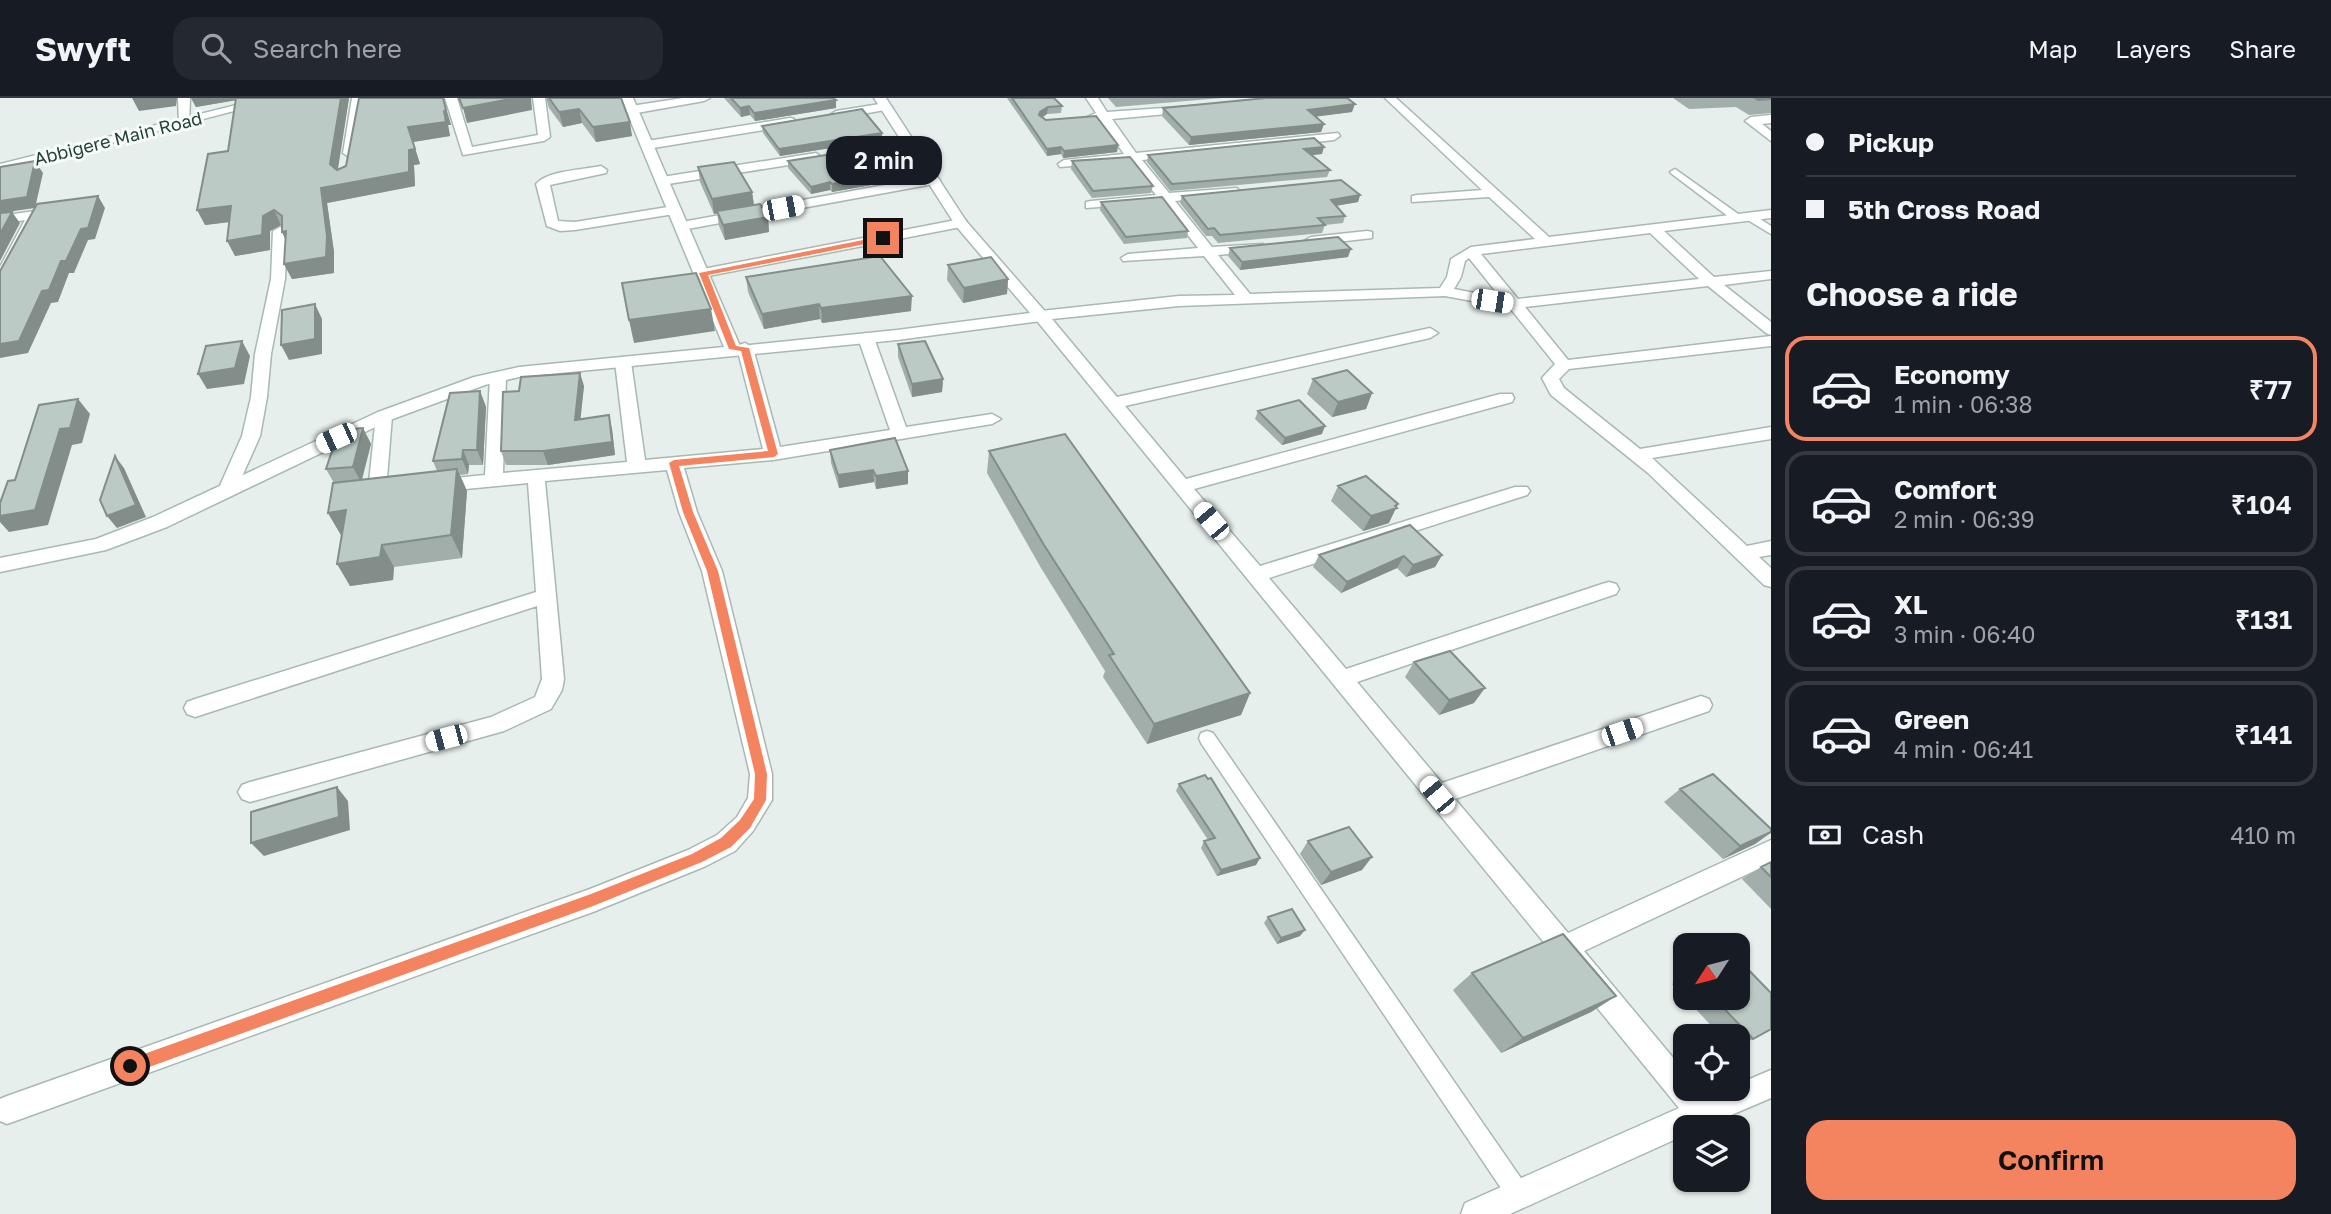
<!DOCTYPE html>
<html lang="en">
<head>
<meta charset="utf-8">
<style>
	:root { --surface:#171b24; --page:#242831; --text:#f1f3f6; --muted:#9ea1a6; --line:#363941; --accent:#f4845f }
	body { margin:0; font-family:"Golos Text",sans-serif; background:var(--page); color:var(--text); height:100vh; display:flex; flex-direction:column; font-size:26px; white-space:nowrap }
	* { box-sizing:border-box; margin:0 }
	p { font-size:23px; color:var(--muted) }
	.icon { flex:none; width:38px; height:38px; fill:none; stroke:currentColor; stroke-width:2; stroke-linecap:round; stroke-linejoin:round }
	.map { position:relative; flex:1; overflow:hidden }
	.drawer { display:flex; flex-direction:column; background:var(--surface); width:560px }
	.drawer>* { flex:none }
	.guide { display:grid; align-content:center; height:154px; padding:0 35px; background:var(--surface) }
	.needle { width:46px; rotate:234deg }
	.controls { position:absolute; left:1673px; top:835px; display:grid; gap:14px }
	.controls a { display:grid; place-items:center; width:77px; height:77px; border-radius:14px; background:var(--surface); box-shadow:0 2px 5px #0004; font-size:35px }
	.end { position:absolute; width:32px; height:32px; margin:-16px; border:9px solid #f4845f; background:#111; box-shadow:0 0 0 4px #111 }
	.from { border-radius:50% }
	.bubble { position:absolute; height:49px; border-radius:21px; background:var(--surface); box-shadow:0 2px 5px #0004; font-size:23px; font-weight:600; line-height:49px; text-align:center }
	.car { position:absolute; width:21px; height:42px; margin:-21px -10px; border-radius:9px; box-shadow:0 0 5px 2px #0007; background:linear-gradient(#fff 24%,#345 0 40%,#fff 0 76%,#345 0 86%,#fff 0) }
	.guide b { display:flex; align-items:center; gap:24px; height:66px; font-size:26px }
	.guide b+b { border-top:2px solid var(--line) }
	.guide i { width:18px; height:18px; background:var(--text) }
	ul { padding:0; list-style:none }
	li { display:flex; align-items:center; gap:21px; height:105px; margin:0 14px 10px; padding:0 21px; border:4px solid var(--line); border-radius:21px }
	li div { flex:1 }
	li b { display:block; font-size:26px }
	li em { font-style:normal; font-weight:600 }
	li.active { border-color:var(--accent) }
	li>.icon { width:63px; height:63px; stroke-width:1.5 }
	h2 { padding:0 35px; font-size:32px; line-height:84px }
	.pay { display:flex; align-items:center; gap:18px; height:77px; padding:0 35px; font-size:26px }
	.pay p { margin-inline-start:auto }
	.button { display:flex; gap:14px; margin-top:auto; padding:14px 35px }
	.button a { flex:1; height:80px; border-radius:21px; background:var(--accent); color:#111; font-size:28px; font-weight:600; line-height:80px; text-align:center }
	header { display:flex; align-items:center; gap:42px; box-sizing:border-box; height:98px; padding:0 35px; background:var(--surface); border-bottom:2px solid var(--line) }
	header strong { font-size:33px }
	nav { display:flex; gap:38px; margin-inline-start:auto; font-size:24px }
	.search { width:490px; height:63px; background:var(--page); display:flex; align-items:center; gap:18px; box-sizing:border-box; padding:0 24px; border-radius:21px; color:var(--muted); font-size:26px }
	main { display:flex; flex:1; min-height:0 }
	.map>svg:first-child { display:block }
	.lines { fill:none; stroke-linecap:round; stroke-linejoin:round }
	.service-casing { stroke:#a8b8b2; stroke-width:3 }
	.minor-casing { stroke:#a8b8b2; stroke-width:3 }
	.tertiary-casing { stroke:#a8b8b2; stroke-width:3 }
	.secondary-casing { stroke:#a4bbb3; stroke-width:3 }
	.service { fill:#fff; fill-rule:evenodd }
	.minor { fill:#fff; fill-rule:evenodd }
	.tertiary { fill:#fff; fill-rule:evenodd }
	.secondary { fill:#fff; fill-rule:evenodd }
	.wall { fill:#a1aea9 }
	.shaded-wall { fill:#838d89 }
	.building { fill:#bbcac4; stroke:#838d89; stroke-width:2 }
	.route { fill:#f4845f }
	.labels { text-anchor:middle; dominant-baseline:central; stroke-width:6; stroke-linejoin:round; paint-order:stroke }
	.far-street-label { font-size:18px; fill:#24423a; stroke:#f7fbf9 }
</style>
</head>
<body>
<header>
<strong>Swyft</strong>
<div class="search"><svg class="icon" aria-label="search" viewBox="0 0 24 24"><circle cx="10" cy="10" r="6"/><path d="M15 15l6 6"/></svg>Search here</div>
<nav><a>Map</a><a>Layers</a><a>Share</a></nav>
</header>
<main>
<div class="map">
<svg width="1771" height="1116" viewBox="0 0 1771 1116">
	<rect width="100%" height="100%" fill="#e6efeb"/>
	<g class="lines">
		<g class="service-casing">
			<path id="service" d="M1675 71 1741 118V122H1733L1672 76 1670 74Z
				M1746 117H1754L1771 128V136L1746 121Z
				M1207 633 1213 635 1527 1089 1530 1097 1527 1105 1519 1108 1511 1105 1201 645 1199 640 1201 635Z"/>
		</g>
		<g class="minor-casing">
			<path id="minor" d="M178 0H190L189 26 179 23Z
				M352 0H364L355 55 349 59 343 55Z
				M445 0H457L472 49 538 37 533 0H545L550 39 544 43 463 57Z
				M683 0H710L704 3 631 16 625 12 631 8Z
				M1086 0H1098L1107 14 1193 8 1195 10 1189 14 1112 21 1136 55 1338 35 1340 38 1334 42 1142 62 1169 95 1237 90 1239 93 1232 97 1175 103 1212 149 1263 146 1265 149 1258 153 1218 157 1250 196 1440 190 1447 179 1451 161 1471 149 1535 141 1489 99 1412 104V98L1417 97 1482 92 1385 0H1396L1549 139 1771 112V120L1664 133 1714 179 1771 173V181L1724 187 1771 224V237L1766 235 1708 188 1525 209 1568 262 1771 238V248L1569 271 1559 281 1564 290 1640 351 1771 329V341L1652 360 1747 448 1771 443V457L1759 459 1771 470V489L1764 487 1648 375 1551 297 1542 280 1555 266 1510 210 1445 198 1179 208 1052 221 1117 299 1430 230 1438 235 1430 240 1125 308 1186 381 1500 296H1512L1514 300 1512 304 1194 391 1260 468 1515 389H1527L1530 393 1527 397 1269 480 1346 571 1602 486 1609 484 1616 486 1619 491 1616 496 1357 584 1442 685 1701 598 1709 601 1712 607 1709 613 1455 701 1568 835 1771 742V765L1584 853 1685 974V990H1699L1706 999 1726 990H1738V986L1771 972V1000L1703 1029H1685V1037L1510 1116H1461L1465 1105 1679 1010 1033 218 1041 213 1179 198 1235 197 1204 158 1123 163 1121 160 1128 156 1198 150 1162 104 1086 110V104L1091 103 1156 97 1130 63 1060 69 1058 66 1064 62 1124 56 1100 22 1093 23 1087 19 1096 15ZM1650 135 1699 181 1518 201 1481 156ZM1469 160 1501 200 1454 191 1461 179 1465 163Z
				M886 5 892 9 890 11 836 21 830 17 836 13Z
				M1771 17V25L1762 26 1771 33V43L1745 23 1751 19Z
				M790 20 794 21V27L647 51 641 47 647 43Z
				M910 41 914 42V48L861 56 855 52 861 48Z
				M816 55 822 59 820 62 662 87 656 83 662 79Z
				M601 68 607 72 606 75 550 87 558 123 575 124 674 108 681 112 674 116 575 132 560 133 547 128 536 86C549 72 582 72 601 68Z
				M934 78 940 82 939 85 682 132 675 128 682 124Z
				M35 113 42 117 7 183 0 187V169L25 122 0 126V118Z
				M961 121 966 122V128L703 179 696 175 703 171Z
				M280 129 287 133 285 181 271 256 267 299 260 338 236 392 233 396H221L218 392 242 338 251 299 255 256 271 181 273 133Z
				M1367 133 1372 134V140L1311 147 1304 143 1311 139Z
				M866 235 874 240 906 329 992 316 1001 321 992 326 773 362 684 370 697 414 722 473 772 676V702L753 733 735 753 706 768 593 814 7 1026 0 1023V1001L7 998 590 791 688 752 717 737 737 719 748 700 750 676 702 473 679 414 667 372 545 383 564 581 562 592 551 611 504 633 250 704 242 701 238 694 242 687 250 684 491 619 535 599 542 581 537 508 195 619 187 616 184 610 187 604 195 601 536 494 528 385 434 394 425 388 434 382 485 377 490 279 492 276H504L506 279 503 375 627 364 615 264 623 259 631 264 645 362 763 351 737 250 739 247 745 245 753 250 780 349 890 332 858 240Z
				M384 313 392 318 386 393 383 397H371L368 393 376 318Z"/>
		</g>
		<g class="tertiary-casing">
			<path id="tertiary" d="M621 0H633L740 248 897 232 1030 215 956 128 874 0H886L966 123 1049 218 1041 223 897 242 519 279 485 287 390 322 167 429 106 452 0 474V460L96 441 153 419 378 314 474 279 519 269 724 249Z"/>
		</g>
		<g class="secondary-casing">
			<path id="secondary" d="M264 0H284L0 74V66Z"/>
		</g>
		<use href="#service" class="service"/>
		<use href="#minor" class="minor"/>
		<use href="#tertiary" class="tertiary"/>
		<use href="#secondary" class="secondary"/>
	</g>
	<path class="wall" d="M191 0H349L338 72 346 68 359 0H443L451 27H448L450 38 413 44 420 66 414 67 415 88 327 105 334 154V175L292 181 284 166 286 142 282 134 281 127 270 133V152L235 158 229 124 205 127 228 53 236 2 196 9Z
		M546 0H621L632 38 596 44 582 25 563 29 549 10Z
		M724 0H833L836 2V10L755 23 750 17 741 19Z
		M1007 0H1054L1062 8 1061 15 1047 16 1042 19 1046 22 1118 47 1117 54 1063 60 1061 56 1047 58Z
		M1108 0H1222L1116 9Z
		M1673 0H1771V15L1749 17 1736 9 1689 11Z
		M1163 10 1352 14 1316 18 1324 26 1321 34 1189 47 1162 18Z
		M762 28 882 42 780 58 763 35Z
		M1322 56 1312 57 1330 72 1327 79 1170 93 1147 64 1148 57Z
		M788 63 905 73V81L832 94 830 92 811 96 788 70Z
		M1072 63 1153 88 1151 95 1092 100 1071 71Z
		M698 69 752 94 754 107 768 119 769 134 725 142 719 128 717 115 714 116 700 84Z
		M1360 97 1358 104 1336 108 1345 118 1343 125 1325 127 1322 135 1218 145 1212 138H1206L1180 105 1182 98Z
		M1101 104 1188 133 1187 140 1124 146 1100 112Z
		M1230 150 1348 159 1240 172 1228 158Z
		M948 167 1008 181 1007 196 963 205 947 182Z
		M746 179 911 213 822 225 820 221 764 231 748 194Z
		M898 246 943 281 942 294 912 299 898 259Z
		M1313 281 1372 295 1366 311 1332 319 1307 296Z
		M584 288 580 321 612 331 615 357 548 367H506L501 353Z
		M480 293 486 309 483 367H469L468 376 460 377 467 393 462 460 394 469 393 482 350 488 341 437 328 415 334 385 326 371 363 330 371 346 362 382 437 373 433 363Z
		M1258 313 1322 336 1282 347 1255 321Z
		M830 352 908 386 876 391 874 384 839 390 831 365Z
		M989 353 1250 595 1241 617 1147 646 1103 579 1105 573 1041 470 987 375Z
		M1338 388 1389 425 1363 433 1331 403Z
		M1319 457H1442L1435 469 1406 479 1397 470 1341 495 1313 469Z
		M1414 564 1474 605 1439 617 1405 579Z
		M1208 681 1260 760 1256 767 1217 778 1201 750 1204 743 1208 742 1176 693 1179 686Z
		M1680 691 1771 731V735L1755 746 1723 761 1664 704Z
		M1308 743 1362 772 1321 787 1300 756Z
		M1771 764V811L1742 781 1761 769Z
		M1268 819 1300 838 1277 846 1264 825Z
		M1472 875 1616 898 1591 914 1501 955 1453 892Z
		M1685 877V900H1738L1753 941 1738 949V938H1721L1672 886Z"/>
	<path class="shaded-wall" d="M132 0H177L176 8 139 13Z
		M191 0H249L196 9Z
		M341 0H349L336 81 330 66Z
		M443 0 451 27H448L450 38 413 44 420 66 414 67 415 88 327 105 334 154V175L292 181 284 166 321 90 408 29Z
		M516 0H531L532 12 467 25 463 10Z
		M836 2V10L755 23 754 15Z
		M1355 6 1352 14 1306 20 1308 12Z
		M749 8 750 17 741 19 740 10Z
		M1048 9 1047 16 1040 21 1039 24 1040 14Z
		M579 11 582 25 563 29 559 14Z
		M630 24 632 38 596 44 593 29Z
		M1324 26 1321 34 1189 47 1191 39Z
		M882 35V42L780 58 779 51Z
		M1118 47 1117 54 1063 60 1064 53Z
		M1061 49V56L1047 58V51Z
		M1324 49 1322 56 1302 58 1304 51Z
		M35 63 43 75 35 110 0 115V103Z
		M905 73V81L832 94V86Z
		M830 84V92L811 96V89Z
		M752 94 754 108 714 116 712 101Z
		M1360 97 1358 104 1328 109 1331 102Z
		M98 98 105 110 95 141 88 142 74 175H69L58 204 51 205 28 255 0 260V246L61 163 81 131Z
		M231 108 238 123 205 127 197 112Z
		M274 112 281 127 270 133V152L235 158 227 143 263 118Z
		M12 114 20 125 0 163V136Z
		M768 119 769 134 725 142 723 127Z
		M286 133 289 149 282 134Z
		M1351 151 1348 159 1240 172 1242 164Z
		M1008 181 1007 196 963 205 964 190Z
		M912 198 911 213 822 225 821 210Z
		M315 206 322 221V256L289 262 281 247Z
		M819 206 820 221 764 231 762 216Z
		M711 211 715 233 634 245 629 222Z
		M242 243 250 258 244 286 207 291 198 276Z
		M580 275 584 288 579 335 575 322Z
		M943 281 942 294 912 299V286Z
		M480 293 486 309 483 367 477 352Z
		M1372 295 1366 311 1332 319 1338 304Z
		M78 301 90 316 82 345 72 347 48 427 9 434 0 424V418L60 331Z
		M609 317 612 331 615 357 548 367 543 353Z
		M1325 328 1322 336 1282 347 1285 340Z
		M363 330 371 346 361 384 353 369Z
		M463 352 469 367 468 376 462 361Z
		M115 358 124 370 146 419 117 430 107 418Z
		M457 371 467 393 462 460 451 437Z
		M873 372 874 384 839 390 838 377Z
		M908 373V386L876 391V378Z
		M1398 406 1389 425 1363 433 1371 418Z
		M346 412 341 437 328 415Z
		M382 447 394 469 393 482 350 488 337 466Z
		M1442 457 1435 469 1406 479 1413 467Z
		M1404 458 1397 470 1341 495 1347 484Z
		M1485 590 1474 605 1439 617 1449 602Z
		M1250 595 1241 617 1147 646 1154 626Z
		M337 689 348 703 350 732 264 758 251 745Z
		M1771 734 1755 746 1723 761 1740 748Z
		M1372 759 1362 772 1321 787 1331 774Z
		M1260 760 1256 767 1217 778 1221 772Z
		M1305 832 1300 838 1277 846 1281 840Z
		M1616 898 1591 914 1501 955 1523 940Z"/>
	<path class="building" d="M236 0H341L330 66 337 72 346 68 359 0H443L446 12 444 13 446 24 408 29 415 51 409 52V74L321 90 327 138 326 159 284 166 286 133 282 134V118L274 112 263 118 262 137 227 143 231 108 197 112 208 56 228 53Z
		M459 0H516L463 10Z
		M549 0H621L630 24 593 29 579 11 559 14Z
		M731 0H833L836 2 754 15 749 8 740 10Z
		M1012 0H1054L1062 8 1048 9 1040 14 1039 17 1046 22 1096 18 1118 47 1064 53 1061 49 1047 51Z
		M1266 0H1347L1355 6 1308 12 1324 26 1191 39 1163 10Z
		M1755 0H1771V1L1758 2Z
		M862 11 882 35 779 51 762 28Z
		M1314 40 1324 49 1304 51 1330 72 1172 86 1148 57Z
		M889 47 905 73 832 86 830 84 811 89 788 63Z
		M1130 59 1153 88 1093 93 1072 63Z
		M35 63 27 99 0 103V69Z
		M734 64 752 94 712 101 698 69Z
		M1341 82 1360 97 1331 102 1345 118 1318 120 1325 127 1220 137 1214 130 1208 131 1182 98Z
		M98 98 88 130 81 131 66 163H61L49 192 42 193 19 243 0 246V173L37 106Z
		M1162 99 1188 133 1126 139 1101 104Z
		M760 106 768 119 723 127 717 113Z
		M12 114 0 136V115Z
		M1338 139 1351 151 1242 164 1230 150Z
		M880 158 912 198 821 210 819 206 762 216 746 179Z
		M991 159 1008 181 964 190 948 167Z
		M696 175 711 211 629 222 622 185Z
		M315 206V241L281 247 282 212Z
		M242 243 235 270 198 276 206 248Z
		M925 243 943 281 912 286 898 246Z
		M1347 272 1372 295 1338 304 1313 281Z
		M580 275 575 322 609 317 612 344 543 353H501L503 294 519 293 521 279Z
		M480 293 477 352H463L462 361 433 363 450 295Z
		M78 301 70 330 60 331 35 412 0 418V405L8 383 15 382 39 307Z
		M1299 302 1325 328 1285 340 1258 313Z
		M363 330 353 369 326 371 339 332Z
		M1065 336 1250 595 1154 626 1109 557 1114 556 1044 447 989 353Z
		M895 340 908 373 876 378 873 372 838 377 830 352Z
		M115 358 136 407 107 418 100 402Z
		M457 371 451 437 382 447 380 459 337 466 346 412 328 415 333 385Z
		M1366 378 1398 406 1395 408 1397 410 1371 418 1338 388Z
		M1410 427 1442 457 1413 467 1404 458 1347 484 1319 457Z
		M1450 553 1485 590 1449 602 1414 564Z
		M1713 676 1771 731V734L1740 748 1680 691Z
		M1205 677 1208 681 1211 680 1260 760 1221 772 1204 743 1215 740 1179 686Z
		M337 689 339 719 251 745V714Z
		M1349 729 1372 759 1331 774 1308 743Z
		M1771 764V779L1761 769Z
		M1292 811 1305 832 1281 840 1268 819Z
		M1563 836 1616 898 1523 940 1472 875Z
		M1738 861 1771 895V931L1753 941 1714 900H1738Z"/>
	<path class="route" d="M883 138 886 142 708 177 736 248 749 250 778 356 774 359 679 368 693 414 718 473 767 676 766 702 750 730 731 749 702 764 593 808 130 976 124 974 122 968 124 963 130 961 591 796 692 756 721 740 740 722 754 701 755 676 707 473 683 414 669 365 674 362 768 353 741 253 729 251 699 175Z"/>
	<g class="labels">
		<g class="far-street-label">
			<text transform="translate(118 40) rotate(-14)">Abbigere Main Road</text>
		</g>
	</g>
</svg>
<div class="controls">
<a><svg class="needle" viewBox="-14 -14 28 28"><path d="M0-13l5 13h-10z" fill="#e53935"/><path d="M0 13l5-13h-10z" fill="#9ea1a6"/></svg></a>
<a><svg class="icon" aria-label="locate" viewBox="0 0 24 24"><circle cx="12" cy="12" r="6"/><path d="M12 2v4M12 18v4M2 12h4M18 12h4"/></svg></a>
<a><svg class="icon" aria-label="layers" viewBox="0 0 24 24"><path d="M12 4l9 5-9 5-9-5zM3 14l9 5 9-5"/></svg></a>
</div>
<i class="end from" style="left:130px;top:968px"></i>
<i class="end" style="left:883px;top:140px"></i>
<div class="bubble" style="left:826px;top:38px;width:116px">2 min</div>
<i class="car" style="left:783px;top:110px;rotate:79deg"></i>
<i class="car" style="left:1492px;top:203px;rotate:99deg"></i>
<i class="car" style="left:336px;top:340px;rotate:246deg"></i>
<i class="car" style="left:1211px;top:423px;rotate:320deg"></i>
<i class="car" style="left:1622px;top:634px;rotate:71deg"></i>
<i class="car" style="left:446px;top:640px;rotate:255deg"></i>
<i class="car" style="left:1437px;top:697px;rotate:320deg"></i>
</div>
<section class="drawer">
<div class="guide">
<b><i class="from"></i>Pickup</b>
<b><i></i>5th Cross Road</b>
</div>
<h2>Choose a ride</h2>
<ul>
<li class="active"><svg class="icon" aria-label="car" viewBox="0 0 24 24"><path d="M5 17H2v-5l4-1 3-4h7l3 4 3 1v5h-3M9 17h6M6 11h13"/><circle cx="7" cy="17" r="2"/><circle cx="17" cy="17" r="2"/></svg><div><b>Economy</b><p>1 min · 06:38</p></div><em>₹77</em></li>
<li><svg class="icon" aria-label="car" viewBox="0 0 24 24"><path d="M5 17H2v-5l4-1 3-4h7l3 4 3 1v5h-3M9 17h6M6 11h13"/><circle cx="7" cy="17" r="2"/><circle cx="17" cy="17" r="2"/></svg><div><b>Comfort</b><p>2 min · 06:39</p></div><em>₹104</em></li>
<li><svg class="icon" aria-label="car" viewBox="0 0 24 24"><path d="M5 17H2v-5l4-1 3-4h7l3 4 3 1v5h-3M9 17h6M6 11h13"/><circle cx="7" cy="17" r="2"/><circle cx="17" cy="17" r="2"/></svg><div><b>XL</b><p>3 min · 06:40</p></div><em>₹131</em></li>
<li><svg class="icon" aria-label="car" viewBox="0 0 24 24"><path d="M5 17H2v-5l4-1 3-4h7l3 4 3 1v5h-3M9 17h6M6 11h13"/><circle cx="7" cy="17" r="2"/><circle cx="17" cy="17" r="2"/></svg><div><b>Green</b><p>4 min · 06:41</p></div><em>₹141</em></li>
</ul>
<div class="pay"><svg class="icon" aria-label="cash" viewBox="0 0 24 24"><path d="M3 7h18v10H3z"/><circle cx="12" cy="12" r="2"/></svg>Cash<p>410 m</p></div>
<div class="button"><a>Confirm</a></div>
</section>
</main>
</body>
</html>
